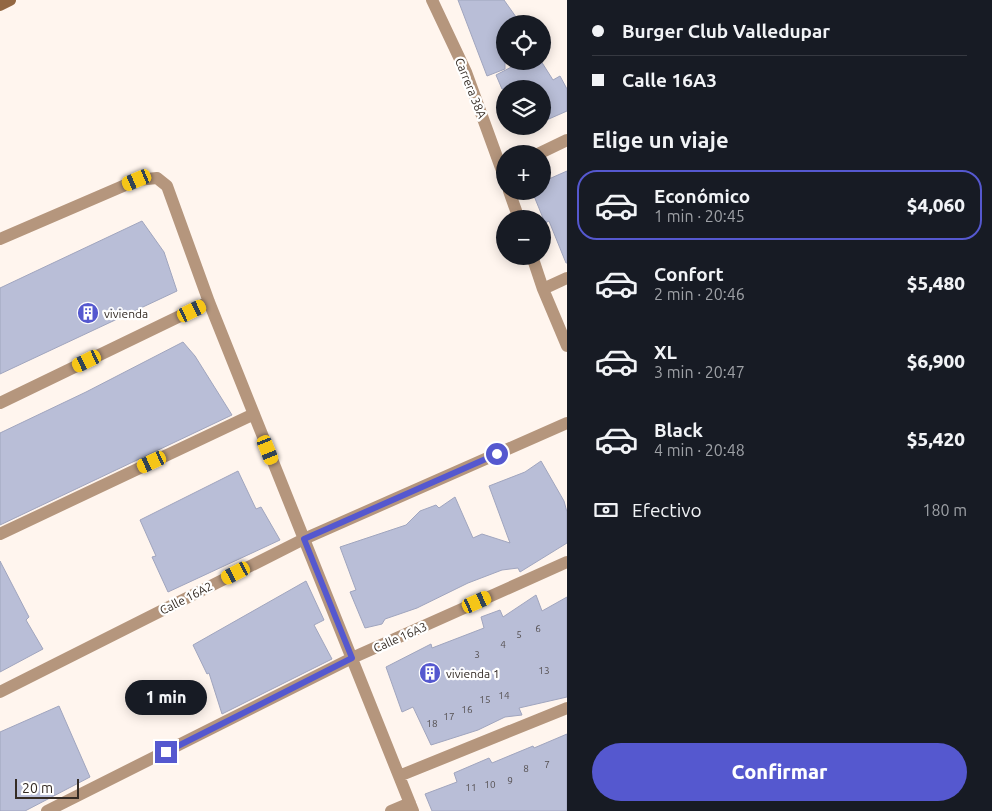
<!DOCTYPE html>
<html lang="es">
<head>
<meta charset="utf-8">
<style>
	:root { --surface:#171b24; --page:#20242c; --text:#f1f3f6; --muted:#9ea1a6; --line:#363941; --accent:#5558cf }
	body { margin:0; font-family:Ubuntu,sans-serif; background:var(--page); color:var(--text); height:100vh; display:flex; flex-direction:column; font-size:19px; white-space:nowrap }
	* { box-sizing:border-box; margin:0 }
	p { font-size:16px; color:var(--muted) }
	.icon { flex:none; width:28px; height:28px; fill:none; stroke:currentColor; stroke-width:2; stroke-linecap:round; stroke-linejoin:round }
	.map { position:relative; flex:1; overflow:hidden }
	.sheet { display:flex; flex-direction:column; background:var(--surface); width:425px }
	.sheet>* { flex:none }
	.hud { display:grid; align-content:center; height:110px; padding:0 25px; background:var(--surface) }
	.fabs { position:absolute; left:496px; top:15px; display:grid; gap:10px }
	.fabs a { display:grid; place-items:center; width:55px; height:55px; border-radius:50%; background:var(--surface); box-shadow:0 2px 12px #0003; font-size:25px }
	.scale { position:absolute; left:15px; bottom:12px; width:64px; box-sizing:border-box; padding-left:5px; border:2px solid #342b24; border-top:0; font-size:14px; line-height:18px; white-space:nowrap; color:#342b24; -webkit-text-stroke:4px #fff; paint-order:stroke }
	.end { position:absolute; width:22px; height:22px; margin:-11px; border:6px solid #5558cf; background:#fff; box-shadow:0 0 0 2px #fff }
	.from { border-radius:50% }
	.bubble { position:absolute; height:35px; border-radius:18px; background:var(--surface); box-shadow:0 2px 12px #0003; font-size:16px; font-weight:800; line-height:35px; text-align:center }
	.car { position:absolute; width:15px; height:30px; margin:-15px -8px; border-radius:6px; box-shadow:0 0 4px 1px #0007; background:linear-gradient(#f5c518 24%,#345 0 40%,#f5c518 0 76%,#345 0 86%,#f5c518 0) }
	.hud b { display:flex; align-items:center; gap:18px; height:48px; font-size:19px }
	.hud b+b { border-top:1px solid var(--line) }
	.hud i { width:12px; height:12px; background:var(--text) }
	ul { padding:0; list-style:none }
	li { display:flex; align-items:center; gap:15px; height:70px; margin:0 10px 8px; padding:0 15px; border:2px solid transparent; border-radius:20px }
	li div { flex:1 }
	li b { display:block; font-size:19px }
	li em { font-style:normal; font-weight:800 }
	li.active { border-color:var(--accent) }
	li>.icon { width:45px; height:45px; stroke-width:1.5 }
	h2 { padding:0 25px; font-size:22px; line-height:60px }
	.pay { display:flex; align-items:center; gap:12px; height:55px; padding:0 25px; font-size:19px }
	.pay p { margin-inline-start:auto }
	.primary-button { display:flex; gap:10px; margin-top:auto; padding:10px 25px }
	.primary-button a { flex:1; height:58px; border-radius:30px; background:var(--accent); color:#fff; font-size:20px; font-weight:800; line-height:58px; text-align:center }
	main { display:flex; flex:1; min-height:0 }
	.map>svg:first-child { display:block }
	.building { fill:#b9bed7; stroke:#a0a5be }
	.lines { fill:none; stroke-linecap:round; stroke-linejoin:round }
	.street { stroke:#b5967d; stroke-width:12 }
	.secondary { stroke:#936742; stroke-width:12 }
	.route { stroke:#5558cf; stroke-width:6 }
	.labels { text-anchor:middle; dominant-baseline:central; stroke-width:4.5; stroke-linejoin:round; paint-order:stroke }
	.number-label { font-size:10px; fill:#555051 }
	.street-label { font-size:12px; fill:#342b24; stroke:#fff }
	.poi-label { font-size:12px; fill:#342b24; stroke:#fff; text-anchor:start }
</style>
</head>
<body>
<main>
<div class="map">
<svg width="567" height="811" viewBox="0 0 567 811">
	<rect width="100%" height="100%" fill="#fff5ee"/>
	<path class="building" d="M458 0H504L521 24H505V69L487 76Z
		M523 61H541L553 80 560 76 567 89V111L542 122V89H502L496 75Z
		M567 171V263H566L549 221 545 223 532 191H542V182Z
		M142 221 164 252 177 291 0 374V288Z
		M183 342 195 356 232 415 0 525V433L86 392Z
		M541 461 564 501 567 512V543L520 572 518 568 502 570 468 583 417 608 385 619 382 624 365 628 350 592 356 590 340 547 406 525 420 511 436 505 439 508 455 497 473 538 482 534 510 543 489 486 525 472Z
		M238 471 256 509 261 507 280 540 168 592 152 557 156 556 140 520Z
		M0 561 29 617 26 620 43 649 0 672Z
		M306 581 324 620 314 625 332 659 222 714 209 673 207 674 193 645Z
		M536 595 542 611 567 597V697L519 708 522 715 505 717 478 730 431 745 413 707 402 712 386 667 431 644 432 648 484 628 481 617 500 610 503 617Z
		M59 706 90 777 25 811H0V732Z
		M567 734V811H432L425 794 457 782 454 773 489 758 492 763 533 746 534 748Z"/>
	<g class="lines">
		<path class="street" d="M432 0 466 72 505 179
			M538 154 567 140
			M509 191 519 219
			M0 239 137 180 157 178 167 186 209 302 413 811
			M532 256 543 289 567 346
			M543 289 567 278
			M0 403 209 302
			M0 534 254 414
			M0 692 304 539 567 423
			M399 776 567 708
			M47 811 352 658 567 562
			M391 811 410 803"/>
		<path class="secondary" d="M0 5 10 0"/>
	</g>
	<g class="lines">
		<path class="route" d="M166 752 352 658 304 539 497 454"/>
	</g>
	<defs>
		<g id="building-disc" transform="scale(1.125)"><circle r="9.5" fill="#5558cf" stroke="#fff"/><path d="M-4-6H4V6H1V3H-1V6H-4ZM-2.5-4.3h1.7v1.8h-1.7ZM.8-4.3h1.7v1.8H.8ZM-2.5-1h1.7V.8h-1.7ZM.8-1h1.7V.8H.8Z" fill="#fff"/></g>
	</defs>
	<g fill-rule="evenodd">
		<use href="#building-disc" x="88" y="313"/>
		<use href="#building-disc" x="430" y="673"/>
	</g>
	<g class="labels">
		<g class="number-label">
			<text x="538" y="628">6</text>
			<text x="519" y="634">5</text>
			<text x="503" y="644">4</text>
			<text x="477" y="654">3</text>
			<text x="544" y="670">13</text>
			<text x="504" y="695">14</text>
			<text x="485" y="699">15</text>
			<text x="467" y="709">16</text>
			<text x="449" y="716">17</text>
			<text x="432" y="723">18</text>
			<text x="547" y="764">7</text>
			<text x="526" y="768">8</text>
			<text x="510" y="780">9</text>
			<text x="490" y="784">10</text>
			<text x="471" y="787">11</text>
		</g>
		<g class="street-label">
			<text transform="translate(471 88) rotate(68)">Carrera 38A</text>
			<text transform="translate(186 598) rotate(-27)">Calle 16A2</text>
			<text transform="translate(400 637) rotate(-24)">Calle 16A3</text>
		</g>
		<g class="poi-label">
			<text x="104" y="313">vivienda</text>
			<text x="446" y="673">vivienda 1</text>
		</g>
	</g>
</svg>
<div class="fabs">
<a><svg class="icon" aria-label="locate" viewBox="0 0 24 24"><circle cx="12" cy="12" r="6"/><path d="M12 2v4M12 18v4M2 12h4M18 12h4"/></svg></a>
<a><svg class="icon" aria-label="layers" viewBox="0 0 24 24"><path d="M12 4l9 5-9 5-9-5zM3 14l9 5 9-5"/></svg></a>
<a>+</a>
<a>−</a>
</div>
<div class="scale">20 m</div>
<i class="end from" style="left:497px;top:454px"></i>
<i class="end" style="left:166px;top:752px"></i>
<div class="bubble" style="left:125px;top:680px;width:82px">1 min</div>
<i class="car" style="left:137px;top:180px;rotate:247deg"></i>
<i class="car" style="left:192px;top:311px;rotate:64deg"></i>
<i class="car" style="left:87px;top:361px;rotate:244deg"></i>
<i class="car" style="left:268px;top:450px;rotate:158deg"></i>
<i class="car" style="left:152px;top:462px;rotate:245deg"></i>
<i class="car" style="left:236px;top:573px;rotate:243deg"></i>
<i class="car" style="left:477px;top:602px;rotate:66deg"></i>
</div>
<section class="sheet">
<div class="hud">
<b><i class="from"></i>Burger Club Valledupar</b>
<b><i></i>Calle 16A3</b>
</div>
<h2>Elige un viaje</h2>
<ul>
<li class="active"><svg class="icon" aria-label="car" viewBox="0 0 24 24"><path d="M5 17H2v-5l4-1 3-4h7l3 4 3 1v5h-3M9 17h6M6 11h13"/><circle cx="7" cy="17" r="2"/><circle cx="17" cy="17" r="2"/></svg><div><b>Económico</b><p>1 min · 20:45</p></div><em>$4,060</em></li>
<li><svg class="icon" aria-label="car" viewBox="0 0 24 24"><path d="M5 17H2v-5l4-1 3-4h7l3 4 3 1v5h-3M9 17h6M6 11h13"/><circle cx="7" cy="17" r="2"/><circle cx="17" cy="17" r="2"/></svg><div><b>Confort</b><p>2 min · 20:46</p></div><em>$5,480</em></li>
<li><svg class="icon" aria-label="car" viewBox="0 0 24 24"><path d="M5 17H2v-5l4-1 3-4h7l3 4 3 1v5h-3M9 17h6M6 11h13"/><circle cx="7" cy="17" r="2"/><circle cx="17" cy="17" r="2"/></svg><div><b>XL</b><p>3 min · 20:47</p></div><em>$6,900</em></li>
<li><svg class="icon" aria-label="car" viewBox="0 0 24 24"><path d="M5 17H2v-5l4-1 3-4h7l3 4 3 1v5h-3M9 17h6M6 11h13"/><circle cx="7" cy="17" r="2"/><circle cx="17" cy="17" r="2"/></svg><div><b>Black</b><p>4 min · 20:48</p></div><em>$5,420</em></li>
</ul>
<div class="pay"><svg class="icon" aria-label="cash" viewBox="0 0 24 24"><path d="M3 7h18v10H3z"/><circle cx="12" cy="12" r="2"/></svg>Efectivo<p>180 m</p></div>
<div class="primary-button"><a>Confirmar</a></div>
</section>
</main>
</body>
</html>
